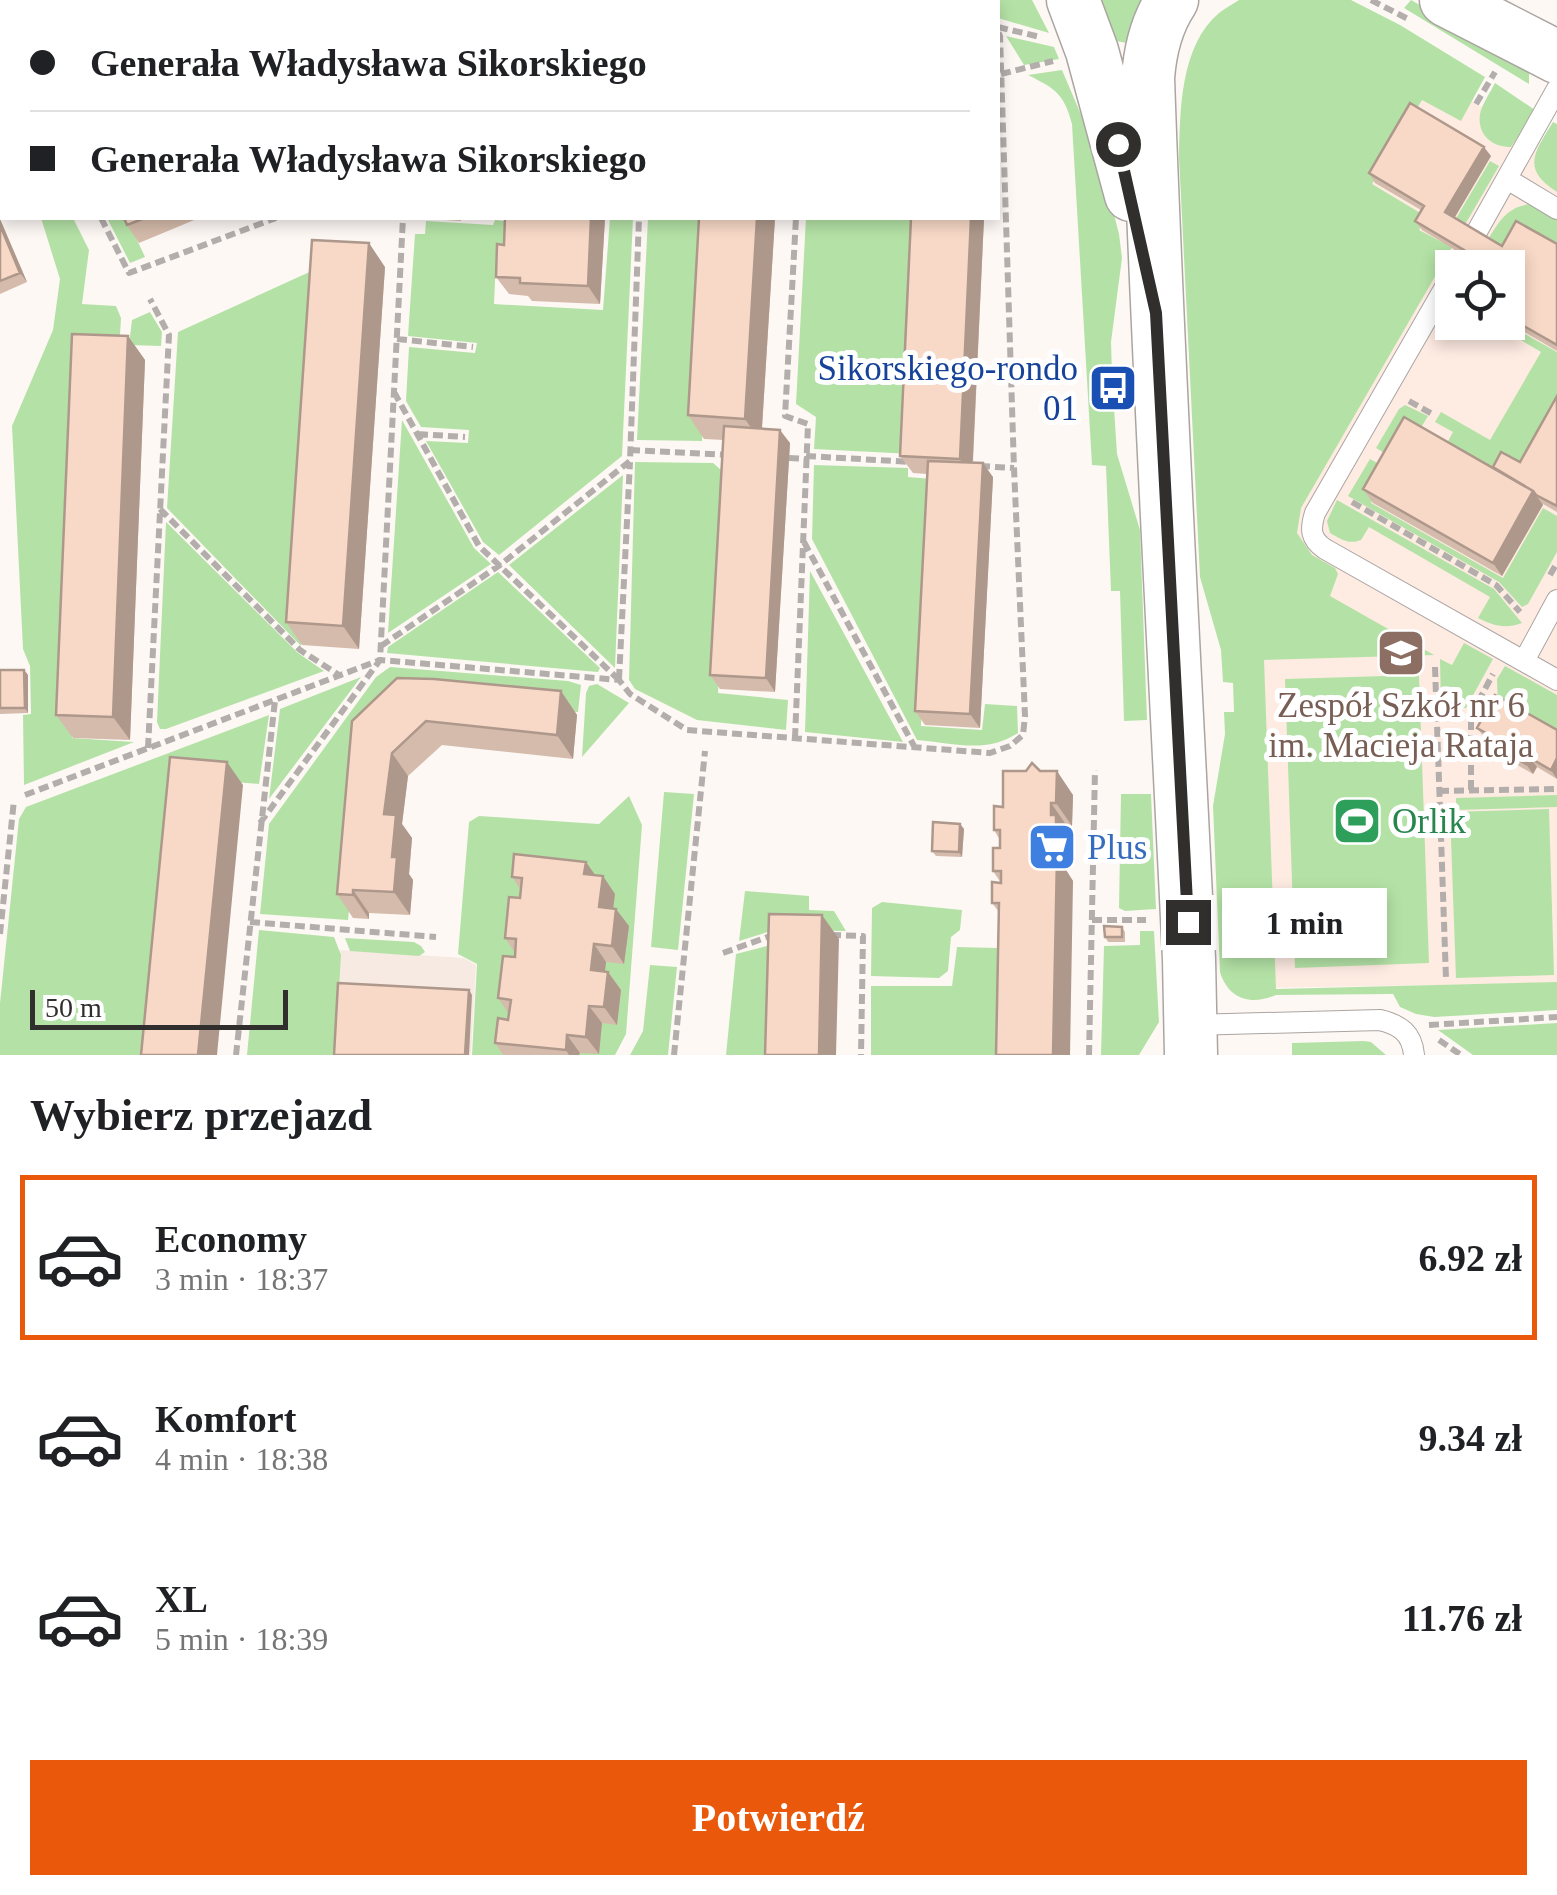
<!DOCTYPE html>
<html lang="pl">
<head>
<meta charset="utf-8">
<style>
	:root { --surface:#fff; --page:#f6f6f6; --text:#202124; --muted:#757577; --line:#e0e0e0; --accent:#ea580c }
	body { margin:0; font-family:"Times New Roman",serif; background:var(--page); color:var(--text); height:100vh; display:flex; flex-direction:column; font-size:38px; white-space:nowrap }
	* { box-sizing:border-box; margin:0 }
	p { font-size:32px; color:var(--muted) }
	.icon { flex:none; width:55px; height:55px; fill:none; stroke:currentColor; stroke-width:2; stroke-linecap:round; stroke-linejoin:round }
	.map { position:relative; height:1055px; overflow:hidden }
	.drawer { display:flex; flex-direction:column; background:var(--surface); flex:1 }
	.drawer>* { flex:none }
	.banner { position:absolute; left:0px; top:0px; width:1000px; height:220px; box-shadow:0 5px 15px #0003; display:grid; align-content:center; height:220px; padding:0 30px; background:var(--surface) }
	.buttons { position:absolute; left:1435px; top:250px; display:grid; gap:20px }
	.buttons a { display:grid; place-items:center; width:90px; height:90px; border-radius:0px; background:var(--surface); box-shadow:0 5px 15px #0003; font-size:50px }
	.scale { position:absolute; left:30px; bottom:25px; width:258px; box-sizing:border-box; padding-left:10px; border:5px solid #312f2d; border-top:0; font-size:28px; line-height:35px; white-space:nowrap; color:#312f2d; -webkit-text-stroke:8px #fff; paint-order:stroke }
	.end { position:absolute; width:45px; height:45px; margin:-22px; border:12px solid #312f2d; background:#fff; box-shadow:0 0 0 5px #fff }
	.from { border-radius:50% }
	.bubble { position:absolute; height:70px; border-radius:0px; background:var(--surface); box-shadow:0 5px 15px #0003; font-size:32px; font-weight:700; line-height:70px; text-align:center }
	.banner b { display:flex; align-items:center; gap:35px; height:95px; font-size:38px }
	.banner b+b { border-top:2px solid var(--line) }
	.banner i { width:25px; height:25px; background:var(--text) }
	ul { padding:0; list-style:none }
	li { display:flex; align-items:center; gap:30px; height:165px; margin:0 20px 15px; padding:0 10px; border:5px solid transparent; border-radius:0px }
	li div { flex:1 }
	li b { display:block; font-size:38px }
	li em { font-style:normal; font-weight:700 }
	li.on { border-color:var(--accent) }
	li>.icon { width:90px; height:90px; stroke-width:1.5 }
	h2 { padding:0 30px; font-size:45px; line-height:120px }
	.cta { display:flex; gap:20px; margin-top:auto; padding:20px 30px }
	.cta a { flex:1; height:115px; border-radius:0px; background:var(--accent); color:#fff; font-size:40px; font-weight:700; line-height:115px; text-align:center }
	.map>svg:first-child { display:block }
	.built { fill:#f7eae2 }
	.education { fill:#feebe2; fill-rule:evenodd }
	.green { fill:#b4e2a6 }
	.forest { fill:#91c481 }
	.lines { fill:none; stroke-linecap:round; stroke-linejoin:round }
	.lane-casing { stroke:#aba5a2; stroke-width:22 }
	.secondary-casing { stroke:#aba5a2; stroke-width:55 }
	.path { stroke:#b3aeac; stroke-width:6; stroke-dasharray:10 5; stroke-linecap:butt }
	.lane { stroke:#fff; stroke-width:20 }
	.secondary { stroke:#fff; stroke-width:52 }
	.wall { fill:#d5bbab }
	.shaded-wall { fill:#ae988b }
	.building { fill:#f8d9c7; stroke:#ae988b; stroke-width:2.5 }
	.route { stroke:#312f2d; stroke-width:12 }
	.labels { text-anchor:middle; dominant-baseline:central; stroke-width:10; stroke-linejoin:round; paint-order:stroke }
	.transit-label { font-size:35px; fill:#164399; stroke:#fff; text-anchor:end }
	.education-label { font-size:35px; fill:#785e54; stroke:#fff }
	.leisure-label { font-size:35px; fill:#27864d; stroke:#fff; text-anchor:start }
	.shop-label { font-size:35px; fill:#366cbe; stroke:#fff; text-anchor:start }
</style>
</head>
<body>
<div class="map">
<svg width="1557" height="1055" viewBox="0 0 1557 1055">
	<rect width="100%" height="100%" fill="#fef8f5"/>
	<path class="built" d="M340 950 464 958 476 965 471 1055H334Z"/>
	<path class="education" d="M1344 25 1557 152V983L1257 988 1222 74ZM1452 268H1508V322H1452Z"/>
	<path class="green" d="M985 0H1032L1049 33 998 18V2H987Z
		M1094 0H1149L1131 44 1107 39Z
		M1239 0H1351L1400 25 1485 77 1461 121 1422 100 1372 184 1427 217 1419 230 1442 242 1490 161 1499 166 1301 508 1297 533 1312 555 1335 568 1338 574 1330 596 1434 655 1264 660 1276 989 1557 982V1010L1434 1017 1416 1014 1400 1007 1393 994 1276 995C1251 1006 1228 999 1220 972L1213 806 1225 734 1224 712H1234L1233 683 1223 682 1221 650 1200 577 1179 157C1180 111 1180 46 1219 13 1225 8 1233 4 1239 0Z
		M1411 0 1529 68V84L1404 8Z
		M1006 36 1054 47 1059 59 1024 65Z
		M1062 70 1085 124 1109 195 1119 234 1122 258 1111 342 1112 374 1102 375 1104 408H1114L1117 454 1140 530 1147 720 1124 721 1120 591H1111L1106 466 1092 465 1072 124C1064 94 1056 89 1028 75Z
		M1495 83 1535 110 1511 147C1492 147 1477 135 1480 114 1482 104 1490 93 1495 83Z
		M1553 122 1557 124V192C1521 169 1534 153 1553 122Z
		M1530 204 1539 206 1557 217V245L1509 254 1487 241C1499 222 1506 207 1530 204Z
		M41 218H73L89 250 82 304 116 306 121 318 119 352H87L72 738 134 742 24 785 23 715 31 714 30 666 23 649 12 426 53 330 60 279Z
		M107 218H127L145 257 130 263Z
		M610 218H633L622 456 499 555 483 542 426 441 468 443 469 430 421 427 406 401 409 347 475 353 477 343 408 336 415 234H425L426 221 493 225 495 220 515 222 514 259H496L494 304 603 310Z
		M648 218H715L702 441 637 440Z
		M806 218H920L912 454 814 449 816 417 796 404Z
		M327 264 301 646 167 508 178 332Z
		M150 312 162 332 161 346 129 345 132 320Z
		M1492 323H1505L1557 352V416L1526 470 1498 478 1445 447 1453 432 1435 422 1441 412 1490 440 1541 352Z
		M1405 405 1428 416 1419 431 1395 459 1376 448 1399 409Z
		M402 420 474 548 491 564 388 633Z
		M1370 459 1388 469 1371 503 1503 578 1543 508 1557 516V552L1528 604 1522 607 1499 582 1348 496Z
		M635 462 713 463 728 476 718 693 788 700 786 730 697 720 635 689 629 680Z
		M814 465 908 468V477L932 479 921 726 982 730 985 704 1017 706 1018 733C986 754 954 743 917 740L812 539Z
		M623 475 615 668 509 565Z
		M1337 500 1494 589 1522 623C1505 629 1494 626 1478 618L1490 597 1369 527 1361 540C1348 545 1341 539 1330 533L1327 521Z
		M166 522 298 653 324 671 166 729H160L157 722Z
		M810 571 903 742 805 732Z
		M498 572 600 668 598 672 387 653 388 647Z
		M1464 643 1493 659 1466 708H1441L1440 659 1452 665Z
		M1505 666 1557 695V734L1498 708 1497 679Z
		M390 667 568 681 581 685 578 712 415 697 365 741 348 920 260 914 269 824 376 677Z
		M1419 675 1429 963 1295 968 1285 679Z
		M361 677 269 799 280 709Z
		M597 684 629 703 582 757 586 693 589 686Z
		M269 715 259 784 185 778 157 1055H0V1003L19 819 26 807Z
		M664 792 694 794 678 950 651 947Z
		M1121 794H1151L1156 909 1125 911 1119 908Z
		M1557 795V807L1456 810V798Z
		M629 796 642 825 626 1034 615 1055H472L477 964 458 954 469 822 479 816 599 824Z
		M1549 809 1554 975 1456 978 1450 812Z
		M745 891 809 896V910L834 911 846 931 774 930 739 941Z
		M882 902 962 910 960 930 951 937 948 971 939 978 871 976 872 908Z
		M259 930 334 937 341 955 335 1055H247Z
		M1140 931H1154L1159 1022 1139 1055H1101L1104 946 1140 945Z
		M345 938 414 942 421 946 425 952 419 956 350 951Z
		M782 942 779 1055H726L736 954Z
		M957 947 997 948 998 966H1012L1009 1055H871V986H952Z
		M650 965 677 967 668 1055H630L643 1031Z
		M1557 1023V1055H1473L1438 1030Z
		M1364 1041 1371 1042 1386 1055H1292V1043Z"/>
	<path class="forest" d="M0 0H185L180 2H2V89L0 90Z"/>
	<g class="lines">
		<g class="lane-casing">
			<path id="lane" d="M1507 179 1557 209
				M1475 235 1557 89
				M1452 275 1315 513C1310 529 1310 539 1325 549L1557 680
				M1524 661 1557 600
				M1191 1025 1380 1020C1400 1025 1412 1033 1414 1055"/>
		</g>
		<g class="secondary-casing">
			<path id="secondary" d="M1073 0 1092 51 1131 195
				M1172 0C1156 24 1150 50 1148 78 1158 372 1175 665 1189 959L1191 1055
				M1446 0 1557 57
				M317 2 324 0
				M412 2 417 0
				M0 129H2
				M0 169 2 168"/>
		</g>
		<path class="path" d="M201 0 202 2
			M976 0 978 2
			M1371 0 1408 19
			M239 2 244 0
			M718 2V0
			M998 27 1040 37
			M1001 74 1053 61
			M0 82 2 81
			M1476 104 1495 72
			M101 218 129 273 276 218
			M397 339 473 347
			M394 392 479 546 618 679
			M1409 401 1434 415
			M418 434 465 437
			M630 450 729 455
			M806 456 912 462
			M789 458 806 459
			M980 466 1014 468
			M1352 502 1496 585 1520 612
			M160 509 300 650 339 675
			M804 542 914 746
			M1550 575 1557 563
			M381 646 500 565 630 461 639 218
			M1435 667 1446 979
			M619 679 630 462
			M795 738 808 424 785 416 796 218
			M148 748 169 335 150 299
			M1471 790V715L1493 674
			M1439 791 1557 789
			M25 795 380 660 619 680 630 694 687 730 990 753 1010 746 1023 735 1025 716 1014 468 1000 36 998 32
			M260 823 380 660 403 218
			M1092 920H1146
			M250 922 436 937
			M0 934 14 800
			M831 935 863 936 861 1055
			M723 953 773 935
			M1429 1025 1557 1017
			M1439 1040 1461 1055
			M236 1055 275 700
			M674 1055 705 751
			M1089 1055 1095 770"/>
		<use href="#lane" class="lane"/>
		<use href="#secondary" class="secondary"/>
	</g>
	<path class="wall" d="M1491 156 1455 217 1502 246 1557 244V351L1507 322 1508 268H1485L1422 230 1415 221 1421 210 1375 183 1369 173Z
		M124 218H199L139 243 127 225Z
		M430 218H461V221L431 219Z
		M505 218H605L600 304 532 301 528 296 509 294 496 277 504 245Z
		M775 218 762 429 790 443 775 692 720 689 710 675 724 440 704 439 688 415Z
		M911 218H984L973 463 993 477 980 728 925 725 915 711 927 474 913 473 900 456Z
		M0 219 27 282 0 294Z
		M385 267 359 649 302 645 286 622Z
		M128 336 145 360 130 740 73 738 56 715Z
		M1557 396V512L1543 504 1502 576 1373 503 1363 489 1520 462Z
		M0 670H24L28 675V713L0 714Z
		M561 691 577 715 573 759 442 745 408 776 402 824 412 838 409 874 413 880 410 915 369 913V919L353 918 337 894 352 721Z
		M1477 728 1557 730V779L1537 767 1533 774 1512 762 1505 752 1506 750 1484 737Z
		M1040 771 1073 795 1072 826H1067V831L1073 839 1072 865H1066V870L1073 881 999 912 992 903 1001 883 993 871 1000 848V840L994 830 1003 807Z
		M960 824 964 829 962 857 936 856 932 851Z
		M586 862 595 876 615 894 613 908 629 926 624 964 606 962 605 972H608L621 990 617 1025 602 1023 599 1054 580 1053 579 1055H503L495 1043 508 1020 509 1014 498 998 515 957V953L505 938 520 898 521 890 512 877Z
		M1122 927 1125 932V942H1108L1105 937Z"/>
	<path class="shaded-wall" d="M1484 147 1491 156 1452 222 1445 212Z
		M591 218H605L600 304 588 286Z
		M757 218H775L761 442 745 419Z
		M971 218H984L972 476 960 459Z
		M0 219 27 282 20 273 0 225Z
		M369 243 385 267 359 649 343 626Z
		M128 336 145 360 130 740 113 717Z
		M780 430 790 443 775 692 766 678Z
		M983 463 993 477 980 728 970 714Z
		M1533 491 1543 505 1502 576 1493 563Z
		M24 670 28 675V713L25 708Z
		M561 691 577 715 573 759 557 735Z
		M392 753 408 776 402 824 412 838 409 874 413 880 410 915 394 892 392 857 384 814Z
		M1530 758 1537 767 1533 774 1526 764Z
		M1557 758V779L1551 770Z
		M227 762 243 785 217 1055H198Z
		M1057 771 1073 795 1072 826 1056 803Z
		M1051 803 1067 826V831L1073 839 1072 865 1056 842 1051 815Z
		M960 824 964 829 962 857 959 852Z
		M1050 842 1066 865V870L1073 881 1070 1055H1053Z
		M586 862 598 879 584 874Z
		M603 876 615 894 611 925 599 907Z
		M353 890 369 913V919L353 895Z
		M616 909 629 926 624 964 612 946Z
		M822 915 839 939 836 1055H819Z
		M594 944 606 962 603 988 591 970Z
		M608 972 621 990 617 1025 604 1007Z
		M469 990 472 995 469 1055H465Z
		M589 1006 602 1023 599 1054 586 1037Z
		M567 1035 580 1053 579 1055H569L566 1050Z"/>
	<path class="building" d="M466 0H594L595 2H460Z
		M718 0H911V2H718Z
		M1410 103 1484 147 1445 212 1502 246 1516 221 1557 244V345L1508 317V268H1490L1491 266 1415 221 1424 206 1369 173Z
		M124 218H145L127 225Z
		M505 218H591L588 286 520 283V278L496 277 497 244 504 245Z
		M699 218H757L745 419 688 415Z
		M911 218H971L960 459 900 456Z
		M0 225 20 273 0 281Z
		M312 240 369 243 343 626 286 622Z
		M72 334 128 336 113 717 56 715Z
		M1557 396V506L1536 495 1533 491 1493 467 1501 452 1520 462Z
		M1404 417 1533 491 1493 563 1363 489Z
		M724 426 780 430 766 678 710 675Z
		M928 461 983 463 970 714 915 711Z
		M0 670H24L25 708H0Z
		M397 678 434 679 561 691 557 735 426 721 392 753 384 814 396 815 392 857H397L394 892 353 890V895L337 894 352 721Z
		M1495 695 1557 730V758L1551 770 1530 758 1526 764 1505 752 1509 746 1477 728Z
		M170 757 227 762 198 1055H141Z
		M1032 763 1040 771H1057L1056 803H1051V815H1056V842H1050L1049 857H1057L1053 1055H996L999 903H992V882L1001 883V871H993V848H1000V830H994V806L1003 807V771H1026Z
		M933 822 960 824 959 852 932 851Z
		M514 854 586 862 584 874 603 876 599 907 616 909 612 946 594 944 591 970 608 972 604 1007 589 1006 586 1037 567 1035 566 1050 495 1043 498 1018 508 1020 511 1000 498 998 503 956 515 957 516 939 505 938 509 897 520 898 522 878 512 877Z
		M769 914 822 915 819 1055H765Z
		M1104 926 1122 927V937H1105Z
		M338 983 469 990 465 1055H334Z"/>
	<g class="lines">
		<path class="route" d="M1118 144 1156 313 1188 922"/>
	</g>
	<defs>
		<g id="bus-square" transform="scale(2.5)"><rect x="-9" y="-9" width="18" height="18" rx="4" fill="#1a4fb4" stroke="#fff"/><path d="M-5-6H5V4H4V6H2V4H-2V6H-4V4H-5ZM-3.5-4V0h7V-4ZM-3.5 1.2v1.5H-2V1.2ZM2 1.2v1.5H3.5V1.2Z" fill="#fff"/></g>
		<g id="school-square" transform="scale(2.5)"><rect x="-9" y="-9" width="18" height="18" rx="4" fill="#8d6e63" stroke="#fff"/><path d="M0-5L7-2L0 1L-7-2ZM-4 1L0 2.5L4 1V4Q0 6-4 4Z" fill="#fff"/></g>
		<g id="stadium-square" transform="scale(2.5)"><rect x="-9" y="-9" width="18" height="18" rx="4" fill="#2e9e5b" stroke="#fff"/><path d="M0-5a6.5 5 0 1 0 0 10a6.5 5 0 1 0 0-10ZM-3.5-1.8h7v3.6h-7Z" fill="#fff"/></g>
		<g id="supermarket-square" transform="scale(2.5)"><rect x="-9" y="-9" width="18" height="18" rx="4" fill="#3f7fe0" stroke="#fff"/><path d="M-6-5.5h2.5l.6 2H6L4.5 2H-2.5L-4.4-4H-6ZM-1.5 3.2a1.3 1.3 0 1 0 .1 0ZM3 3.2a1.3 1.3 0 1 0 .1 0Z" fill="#fff"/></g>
	</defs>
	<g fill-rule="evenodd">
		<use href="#bus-square" x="1113" y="388"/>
		<use href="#school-square" x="1401" y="653"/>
		<use href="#stadium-square" x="1357" y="821"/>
		<use href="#supermarket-square" x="1052" y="847"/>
	</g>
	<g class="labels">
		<g class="transit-label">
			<text x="1078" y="368">Sikorskiego-rondo<tspan x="1078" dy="40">01</tspan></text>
		</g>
		<g class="education-label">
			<text x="1401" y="705">Zespół Szkół nr 6<tspan x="1401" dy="40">im. Macieja Rataja</tspan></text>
		</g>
		<g class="leisure-label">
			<text x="1392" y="821">Orlik</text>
		</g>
		<g class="shop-label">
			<text x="1087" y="847">Plus</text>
		</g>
	</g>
</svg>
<div class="buttons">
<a><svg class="icon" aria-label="locate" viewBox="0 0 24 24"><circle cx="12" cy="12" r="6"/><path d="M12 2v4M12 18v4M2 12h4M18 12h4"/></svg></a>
</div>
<div class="scale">50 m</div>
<i class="end from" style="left:1118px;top:144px"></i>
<i class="end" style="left:1188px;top:922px"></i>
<div class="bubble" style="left:1222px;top:888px;width:165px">1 min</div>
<div class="banner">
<b><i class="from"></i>Generała Władysława Sikorskiego</b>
<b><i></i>Generała Władysława Sikorskiego</b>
</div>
</div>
<section class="drawer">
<h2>Wybierz przejazd</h2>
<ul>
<li class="on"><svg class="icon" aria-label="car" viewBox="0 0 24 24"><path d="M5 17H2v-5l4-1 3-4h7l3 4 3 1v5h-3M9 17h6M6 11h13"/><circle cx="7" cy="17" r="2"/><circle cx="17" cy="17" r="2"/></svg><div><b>Economy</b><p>3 min · 18:37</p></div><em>6.92 zł</em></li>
<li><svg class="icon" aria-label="car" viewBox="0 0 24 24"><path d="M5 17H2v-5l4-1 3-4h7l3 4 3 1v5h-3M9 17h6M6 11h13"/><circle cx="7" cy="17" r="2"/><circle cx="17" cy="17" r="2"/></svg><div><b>Komfort</b><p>4 min · 18:38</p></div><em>9.34 zł</em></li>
<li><svg class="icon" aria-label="car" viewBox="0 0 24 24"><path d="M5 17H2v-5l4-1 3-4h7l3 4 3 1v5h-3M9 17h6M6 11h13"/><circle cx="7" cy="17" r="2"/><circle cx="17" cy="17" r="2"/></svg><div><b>XL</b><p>5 min · 18:39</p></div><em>11.76 zł</em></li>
</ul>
<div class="cta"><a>Potwierdź</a></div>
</section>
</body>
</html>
